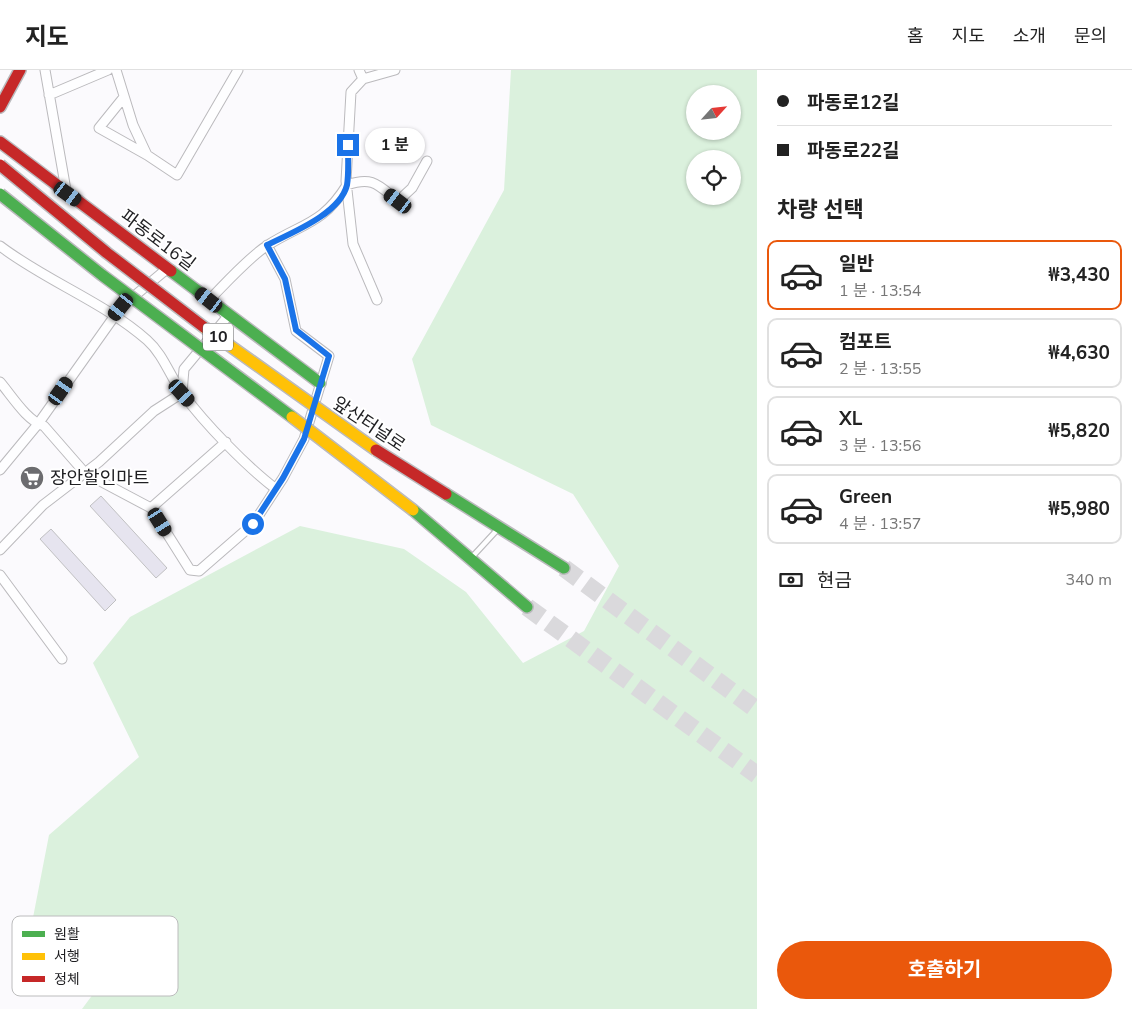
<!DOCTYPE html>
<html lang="ko">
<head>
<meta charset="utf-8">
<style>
	:root { --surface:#fff; --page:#f2f2f2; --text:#222; --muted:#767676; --line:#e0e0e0; --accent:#ea580c }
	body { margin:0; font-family:"Nunito Sans","Noto Sans KR",sans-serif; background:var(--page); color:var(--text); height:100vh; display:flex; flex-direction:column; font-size:19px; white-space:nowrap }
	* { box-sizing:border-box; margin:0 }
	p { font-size:16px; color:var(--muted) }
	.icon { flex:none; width:28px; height:28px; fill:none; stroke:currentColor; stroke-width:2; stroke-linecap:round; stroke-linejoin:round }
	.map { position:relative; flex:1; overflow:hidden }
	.side { display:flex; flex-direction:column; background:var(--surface); width:375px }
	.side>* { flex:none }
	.top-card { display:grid; align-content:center; height:110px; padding:0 20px; background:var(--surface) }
	.needle { width:32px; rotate:63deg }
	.controls { position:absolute; left:686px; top:15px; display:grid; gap:10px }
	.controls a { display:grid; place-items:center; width:55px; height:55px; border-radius:50%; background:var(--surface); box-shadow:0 1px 4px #0004; font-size:25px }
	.end { position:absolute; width:22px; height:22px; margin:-11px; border:6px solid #1a73e8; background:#fff; box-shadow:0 0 0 2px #fff }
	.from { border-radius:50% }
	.bubble { position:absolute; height:35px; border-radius:18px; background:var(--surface); box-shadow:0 1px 4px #0004; font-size:16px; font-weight:700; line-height:35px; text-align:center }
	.car { position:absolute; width:15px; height:30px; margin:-15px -8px; border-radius:6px; box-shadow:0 0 4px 1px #0007; background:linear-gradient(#222 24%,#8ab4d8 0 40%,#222 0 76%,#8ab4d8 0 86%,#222 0) }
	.top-card b { display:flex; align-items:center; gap:18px; height:48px; font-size:19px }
	.top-card b+b { border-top:1px solid var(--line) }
	.top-card i { width:12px; height:12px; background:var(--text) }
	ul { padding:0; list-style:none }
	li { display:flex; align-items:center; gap:15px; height:70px; margin:0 10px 8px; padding:0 10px; border:2px solid var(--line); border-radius:10px }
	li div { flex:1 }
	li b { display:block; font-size:19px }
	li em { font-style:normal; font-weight:700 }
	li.selected { border-color:var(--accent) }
	li>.icon { width:45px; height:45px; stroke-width:1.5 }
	h2 { padding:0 20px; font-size:22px; line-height:60px }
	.pay { display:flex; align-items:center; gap:12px; height:55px; padding:0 20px; font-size:19px }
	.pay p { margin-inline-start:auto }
	.primary-button { display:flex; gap:10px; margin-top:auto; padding:10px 20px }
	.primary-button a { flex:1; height:58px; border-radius:30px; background:var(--accent); color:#fff; font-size:20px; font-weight:700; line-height:58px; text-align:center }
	header { display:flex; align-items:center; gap:30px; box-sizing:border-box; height:70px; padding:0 25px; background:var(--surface); border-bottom:1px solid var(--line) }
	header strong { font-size:24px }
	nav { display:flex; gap:28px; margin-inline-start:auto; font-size:18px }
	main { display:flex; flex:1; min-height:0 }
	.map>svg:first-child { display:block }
	.green { fill:#dbf1dd; fill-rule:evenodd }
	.building { fill:#e6e4ef; stroke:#c0c0c2 }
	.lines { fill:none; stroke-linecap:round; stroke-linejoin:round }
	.highway-tunnel { stroke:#dad9dc; stroke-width:18; stroke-dasharray:18 9; stroke-linecap:butt }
	.lane-casing { stroke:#bbbabd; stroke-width:7 }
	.street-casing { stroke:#bbbabd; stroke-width:11 }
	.fast-casing { stroke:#bbbabd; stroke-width:14 }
	.jam-casing { stroke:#bbbabd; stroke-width:14 }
	.lane { stroke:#fefeff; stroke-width:4.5 }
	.street { stroke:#fefeff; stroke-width:9 }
	.fast { stroke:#4caf50; stroke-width:11 }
	.jam { stroke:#c62828; stroke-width:11 }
	.fast-bridge-casing { stroke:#bbbabd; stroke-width:14; stroke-linecap:butt }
	.slow-bridge-casing { stroke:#bbbabd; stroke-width:14; stroke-linecap:butt }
	.jam-bridge-casing { stroke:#bbbabd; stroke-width:14; stroke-linecap:butt }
	.fast-bridge { stroke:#4caf50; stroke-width:11 }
	.slow-bridge { stroke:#ffc107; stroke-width:11 }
	.jam-bridge { stroke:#c62828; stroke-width:11 }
	.route { stroke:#1a73e8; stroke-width:6 }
	.labels { text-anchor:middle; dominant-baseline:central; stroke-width:4; stroke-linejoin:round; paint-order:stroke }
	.shield { fill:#fff; stroke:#626264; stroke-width:1 }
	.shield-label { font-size:16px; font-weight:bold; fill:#1f1f22 }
	.street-label { font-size:18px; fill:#1f1f22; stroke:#fff }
	.poi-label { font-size:18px; fill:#1f1f22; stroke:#fff; text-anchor:start }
	.key { fill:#fff; stroke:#bcbcbd; stroke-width:1 }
	.key-label { font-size:14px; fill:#1f1f22 }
</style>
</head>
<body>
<header>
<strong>지도</strong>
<nav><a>홈</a><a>지도</a><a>소개</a><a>문의</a></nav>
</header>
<main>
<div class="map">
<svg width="757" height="939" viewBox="0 0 757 939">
	<rect width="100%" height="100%" fill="#fbfafd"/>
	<path class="green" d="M511 0H757V939H82L99 916 50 910 24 894 49 765 139 687 93 593 130 547 300 456 404 479 466 522 523 593 584 561 619 496 573 424 431 355 412 289 504 120ZM695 24H732V61H695ZM695 89H732V126H695Z"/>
	<path class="building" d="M101 426 167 498 156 508 90 436Z
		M51 459 116 530 105 541 40 469Z"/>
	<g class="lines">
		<path class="highway-tunnel" d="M564 498 757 640
			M527 537 757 705"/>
		<g class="lane-casing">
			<path id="lane" d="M473 486 497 460"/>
		</g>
		<g class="street-casing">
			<path id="street" d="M45 0 66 120
				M116 0 133 55 147 85 177 105 238 0
				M359 0 363 9 351 22 346 111 353 174 377 230
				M363 9 395 0
				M49 25 108 0
				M124 27 99 58 147 85
				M0 176C46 211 104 232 147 270 164 285 170 307 183 324 205 354 247 397 276 419
				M209 230C225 214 250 186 268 175 303 153 323 154 347 115 373 106 378 115 398 131L412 118 427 91
				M0 312C12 326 27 351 44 356L85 403 151 438 190 500 199 501 253 454 283 408 304 369 329 286 296 261 285 209 267 175
				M0 400 38 354 121 237 168 198 171 200
				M151 438 226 372
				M0 480 43 435 99 392 154 341 182 323 184 299 228 246 224 243
				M0 505 62 589"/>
		</g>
		<g class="fast-casing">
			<path id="fast" d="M171 201 320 313
				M446 424 564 498
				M413 440 527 537"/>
		</g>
		<g class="jam-casing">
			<path id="jam" d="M0 37 20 0
				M0 72 171 201"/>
		</g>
		<use href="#lane" class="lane"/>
		<use href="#street" class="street"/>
		<use href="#fast" class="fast"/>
		<use href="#jam" class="jam"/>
		<g class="fast-bridge-casing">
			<path id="fast-bridge" d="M0 124 102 205 292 347"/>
		</g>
		<g class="slow-bridge-casing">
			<path id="slow-bridge" d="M205 258 376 380
				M292 347 413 440"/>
		</g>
		<g class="jam-bridge-casing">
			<path id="jam-bridge" d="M0 95 107 183 205 258
				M376 380 446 424"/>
		</g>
		<use href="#fast-bridge" class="fast-bridge"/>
		<use href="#slow-bridge" class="slow-bridge"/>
		<use href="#jam-bridge" class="jam-bridge"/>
	</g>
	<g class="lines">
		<path class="route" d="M253 454 283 408 304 369 329 286 296 260 285 209 267 175C291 163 340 144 347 115 349 103 348 88 348 75"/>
	</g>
	<defs>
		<g id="supermarket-disc" transform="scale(1.25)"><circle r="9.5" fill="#6c6c6f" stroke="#fff"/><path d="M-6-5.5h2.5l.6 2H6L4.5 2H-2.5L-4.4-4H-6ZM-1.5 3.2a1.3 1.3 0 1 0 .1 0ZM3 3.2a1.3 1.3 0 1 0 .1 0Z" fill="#fff"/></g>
	</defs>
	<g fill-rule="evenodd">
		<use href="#supermarket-disc" x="32" y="408"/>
	</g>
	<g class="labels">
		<rect class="shield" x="203" y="253.5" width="30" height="27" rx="4"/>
		<g class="shield-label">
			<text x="218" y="267">10</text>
		</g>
		<g class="street-label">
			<text transform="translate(158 170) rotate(37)">파동로16길</text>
			<text transform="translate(369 354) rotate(34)">앞산터널로</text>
		</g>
		<g class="poi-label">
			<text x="50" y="408">장안할인마트</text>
		</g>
	</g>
	<rect x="12" y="846" width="166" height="80" rx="8" class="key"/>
	<rect x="22" y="861" width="23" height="6" fill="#4caf50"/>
	<rect x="22" y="883" width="23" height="7" fill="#ffc107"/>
	<rect x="22" y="906" width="23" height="6" fill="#c62828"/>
	<g class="key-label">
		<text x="54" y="869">원활</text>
		<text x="54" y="891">서행</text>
		<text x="54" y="914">정체</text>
	</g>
</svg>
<div class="controls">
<a><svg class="needle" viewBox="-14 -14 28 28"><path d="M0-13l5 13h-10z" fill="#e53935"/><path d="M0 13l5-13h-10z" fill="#767676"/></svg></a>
<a><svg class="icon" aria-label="locate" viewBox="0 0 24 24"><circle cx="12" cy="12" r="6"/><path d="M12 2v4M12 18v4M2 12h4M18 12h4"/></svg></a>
</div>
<i class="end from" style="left:253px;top:454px"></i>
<i class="end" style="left:348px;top:75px"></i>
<div class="bubble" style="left:365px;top:58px;width:60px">1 분</div>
<i class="car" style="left:68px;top:124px;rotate:126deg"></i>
<i class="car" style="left:398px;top:131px;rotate:307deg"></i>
<i class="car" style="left:209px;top:230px;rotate:308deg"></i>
<i class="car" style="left:121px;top:237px;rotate:219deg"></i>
<i class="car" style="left:61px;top:321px;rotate:35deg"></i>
<i class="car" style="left:182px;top:323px;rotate:138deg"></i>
<i class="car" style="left:160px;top:452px;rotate:148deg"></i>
</div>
<section class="side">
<div class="top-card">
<b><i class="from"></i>파동로12길</b>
<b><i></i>파동로22길</b>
</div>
<h2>차량 선택</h2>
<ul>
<li class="selected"><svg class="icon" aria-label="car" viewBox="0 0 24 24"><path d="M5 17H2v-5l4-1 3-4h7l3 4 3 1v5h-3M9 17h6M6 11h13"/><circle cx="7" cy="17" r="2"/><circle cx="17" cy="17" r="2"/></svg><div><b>일반</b><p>1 분 · 13:54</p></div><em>₩3,430</em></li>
<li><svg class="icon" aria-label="car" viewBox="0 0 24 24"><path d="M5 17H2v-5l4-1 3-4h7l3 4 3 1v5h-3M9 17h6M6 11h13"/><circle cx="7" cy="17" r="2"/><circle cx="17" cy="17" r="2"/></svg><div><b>컴포트</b><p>2 분 · 13:55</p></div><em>₩4,630</em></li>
<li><svg class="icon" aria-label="car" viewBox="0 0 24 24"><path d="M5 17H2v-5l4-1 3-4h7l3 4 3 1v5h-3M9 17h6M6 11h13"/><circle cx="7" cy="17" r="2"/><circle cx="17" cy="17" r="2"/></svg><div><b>XL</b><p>3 분 · 13:56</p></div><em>₩5,820</em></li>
<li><svg class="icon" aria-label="car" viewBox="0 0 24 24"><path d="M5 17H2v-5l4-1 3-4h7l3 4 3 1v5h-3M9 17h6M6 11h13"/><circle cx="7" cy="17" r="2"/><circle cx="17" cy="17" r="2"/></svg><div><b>Green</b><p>4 분 · 13:57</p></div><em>₩5,980</em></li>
</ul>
<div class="pay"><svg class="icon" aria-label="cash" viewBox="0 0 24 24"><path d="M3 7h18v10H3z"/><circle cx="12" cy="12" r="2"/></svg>현금<p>340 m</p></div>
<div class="primary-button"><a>호출하기</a></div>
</section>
</main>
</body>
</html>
